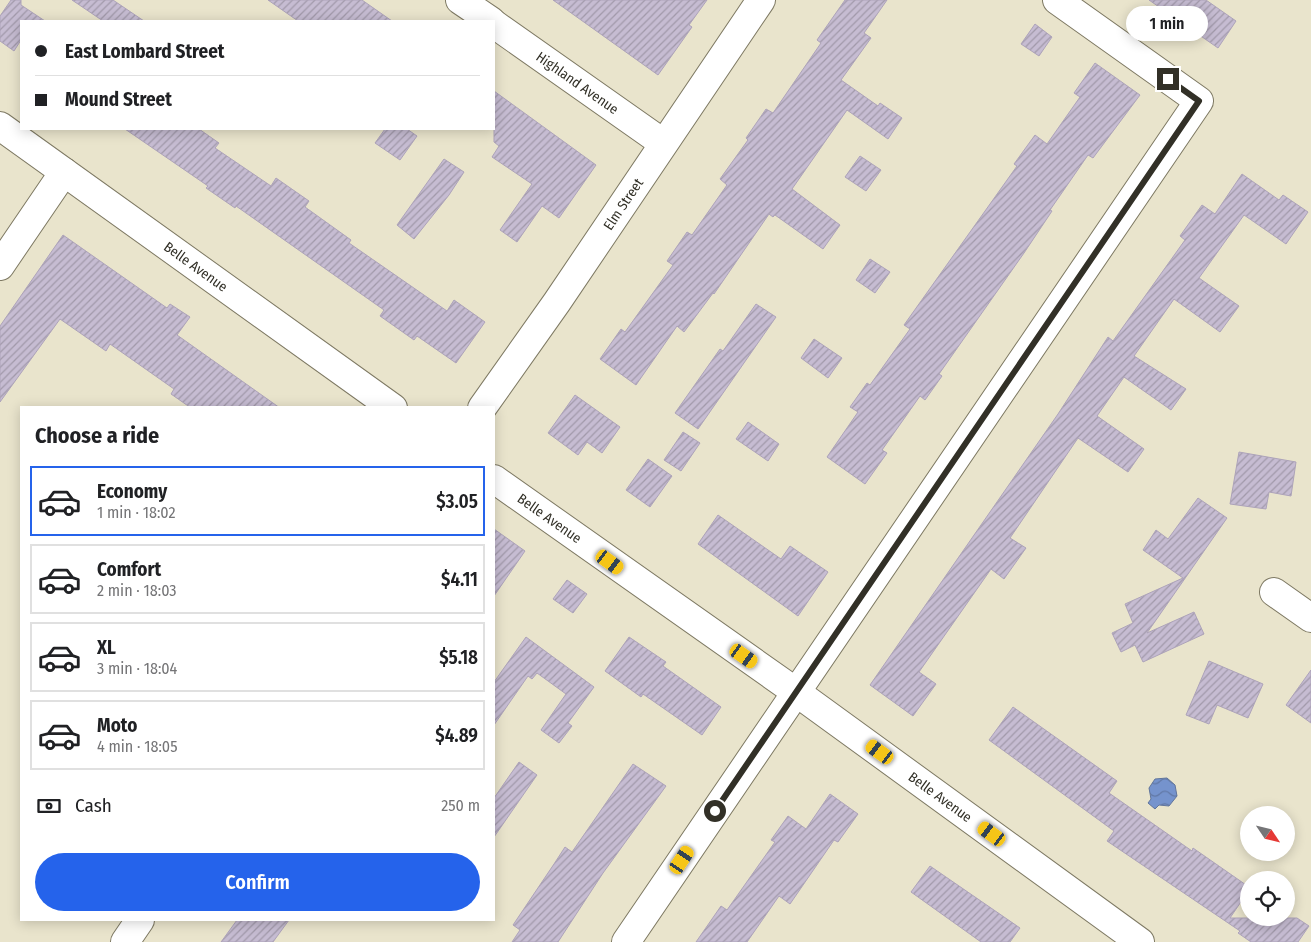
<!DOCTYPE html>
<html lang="en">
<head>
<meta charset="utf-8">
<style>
	:root { --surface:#fff; --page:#f2f2f2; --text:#202124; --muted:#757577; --line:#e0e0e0; --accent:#2563eb }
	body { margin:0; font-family:"Fira Sans Condensed",sans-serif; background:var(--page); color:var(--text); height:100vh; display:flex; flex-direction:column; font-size:19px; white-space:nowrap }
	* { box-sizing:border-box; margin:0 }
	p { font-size:16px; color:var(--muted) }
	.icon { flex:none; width:28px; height:28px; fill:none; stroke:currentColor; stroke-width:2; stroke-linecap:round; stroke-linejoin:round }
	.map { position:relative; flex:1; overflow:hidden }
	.side { position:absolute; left:20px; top:406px; width:475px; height:515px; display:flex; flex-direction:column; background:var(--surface); border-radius:0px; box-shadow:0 2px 12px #0003 }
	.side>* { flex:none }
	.top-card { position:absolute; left:20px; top:20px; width:475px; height:110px; border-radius:0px; box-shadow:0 2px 12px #0003; display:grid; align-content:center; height:110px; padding:0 15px; background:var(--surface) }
	.needle { width:32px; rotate:125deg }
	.tools { position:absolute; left:1240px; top:806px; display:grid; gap:10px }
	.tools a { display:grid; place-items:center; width:55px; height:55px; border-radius:50%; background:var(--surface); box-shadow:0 2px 12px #0003; font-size:25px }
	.end { position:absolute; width:22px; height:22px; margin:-11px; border:6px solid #323027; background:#fff; box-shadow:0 0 0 2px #fff }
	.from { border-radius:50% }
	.bubble { position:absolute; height:35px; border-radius:18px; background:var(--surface); box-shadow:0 2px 12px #0003; font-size:16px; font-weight:600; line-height:35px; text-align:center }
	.car { position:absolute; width:15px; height:30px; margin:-15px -8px; border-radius:6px; box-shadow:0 0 4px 1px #0007; background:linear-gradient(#f5c518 24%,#345 0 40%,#f5c518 0 76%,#345 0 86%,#f5c518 0) }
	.top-card b { display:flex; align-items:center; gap:18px; height:48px; font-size:19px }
	.top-card b+b { border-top:1px solid var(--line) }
	.top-card i { width:12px; height:12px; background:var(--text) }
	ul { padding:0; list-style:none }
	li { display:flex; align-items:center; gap:15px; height:70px; margin:0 10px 8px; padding:0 5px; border:2px solid var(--line); border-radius:0px }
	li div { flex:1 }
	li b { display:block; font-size:19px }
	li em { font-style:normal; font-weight:600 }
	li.active { border-color:var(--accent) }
	li>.icon { width:45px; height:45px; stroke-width:1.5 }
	h2 { padding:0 15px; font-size:22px; line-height:60px }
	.pay { display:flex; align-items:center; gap:12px; height:55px; padding:0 15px; font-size:19px }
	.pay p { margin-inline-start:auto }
	.action { display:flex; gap:10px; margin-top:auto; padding:10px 15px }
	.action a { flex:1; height:58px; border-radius:30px; background:var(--accent); color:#fff; font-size:20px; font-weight:600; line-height:58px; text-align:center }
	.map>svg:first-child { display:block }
	.water { fill:url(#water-waves); stroke:#61759b }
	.building { fill:url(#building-hatch); stroke:#ada3b9 }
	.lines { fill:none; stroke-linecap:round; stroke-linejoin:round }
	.street-casing { stroke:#7e7963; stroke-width:30 }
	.street { stroke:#fff; stroke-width:28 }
	.route { stroke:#323027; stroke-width:6 }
	.labels { text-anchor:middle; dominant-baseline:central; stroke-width:4; stroke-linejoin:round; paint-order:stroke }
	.street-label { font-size:14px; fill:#323027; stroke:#f6f1d9 }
</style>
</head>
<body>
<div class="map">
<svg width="1311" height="942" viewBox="0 0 1311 942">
	<defs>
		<pattern id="water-waves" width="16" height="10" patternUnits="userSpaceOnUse" patternTransform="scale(1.25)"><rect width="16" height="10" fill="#7593cd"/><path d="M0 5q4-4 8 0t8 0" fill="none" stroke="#6178a6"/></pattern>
		<pattern id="building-hatch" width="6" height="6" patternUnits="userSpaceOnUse" patternTransform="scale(1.25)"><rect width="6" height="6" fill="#c6bcd2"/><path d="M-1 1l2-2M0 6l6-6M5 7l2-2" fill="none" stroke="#a199aa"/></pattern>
	</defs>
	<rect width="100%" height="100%" fill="#e9e4cc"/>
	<path class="water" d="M1167 778 1175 785 1177 796 1169 806 1159 805 1155 809 1148 803 1151 799 1149 788 1155 779Z"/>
	<path class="building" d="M11 0H21V5L45 21H21V40L14 51 0 41V16Z
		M72 0H113L144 21H103Z
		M268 0H362L392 21H298Z
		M553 0H707L689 25 692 27 658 75Z
		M845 0H887L864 33 871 38 841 80 878 106 880 103 902 118 888 139 847 110 792 189 840 225 823 249 775 215 773 217 769 214 714 294 713 293 684 332 677 326 636 385 600 359 621 329 625 332 673 265 667 261 687 232 692 235 727 185 720 179 748 140 746 138 766 109 773 113 821 43 817 40Z
		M1149 0H1206L1236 21 1218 48Z
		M1035 24 1052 37 1039 56 1021 44Z
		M1095 63 1140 95 1093 158 1088 155 1050 210 1052 211 1024 253 939 374 942 376 925 400 920 396 882 450 887 453 865 484 827 457 858 412 850 407 867 383 870 385 910 329 904 325 1017 166 1014 164 1035 135 1047 144 1080 97 1074 93Z
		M494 91 596 165 559 218 542 206 517 242 500 230 532 184 492 157 499 146 494 142Z
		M125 129H199L219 143 215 148 271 186 276 178 309 201 305 207 351 240 349 243 447 311 454 300 485 322 456 363 417 336 414 340 380 316 384 310 236 206 235 208 206 188 208 186Z
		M385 129H407L417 136 400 160 375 143Z
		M860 156 881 170 866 191 845 177Z
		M444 159 464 172 449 195 414 239 397 225Z
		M1242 174 1279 200 1283 195 1308 212 1286 244 1244 215 1199 278 1239 306 1220 332 1174 299 1134 356 1186 389 1171 410 1124 377 1097 416 1144 449 1128 472 1078 438 1010 538 1026 548 1004 579 991 569 919 672 936 684 913 716 870 685 1058 414 1108 337 1113 341 1185 240 1180 236 1202 205 1215 214Z
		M63 235 167 308 170 304 190 317 177 335 280 408H191L171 394 174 389 110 344 106 351 60 319 0 402V326Z
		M870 259 890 272 875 293 856 280Z
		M756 304 776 317 698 429 675 413 720 349 723 351Z
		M814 339 842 358 828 378 801 358Z
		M575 395 620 427 602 453 587 442 578 455 548 433Z
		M748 422 779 444 768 461 736 439Z
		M683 432 700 443 681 471 664 460Z
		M1239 452 1296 462 1291 496 1269 492 1266 509 1230 504Z
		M648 459 672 476 650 507 626 490Z
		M1198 498 1227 518 1147 633 1194 612 1204 634 1143 662 1135 645 1121 652 1112 633 1133 623 1125 604 1183 578 1143 550 1156 530 1168 539Z
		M718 515 781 559 790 546 828 572 798 616 698 544Z
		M494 529 525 551 494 596Z
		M567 580 587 594 573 613 553 599Z
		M526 637 594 687 568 723 572 726 559 743 541 730 566 694 537 673 532 679 528 676 494 725V682Z
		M629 637 666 662 663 666 721 707 702 735 643 694 641 697 605 671Z
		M1209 661 1263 684 1248 718 1217 705 1209 724 1186 715Z
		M1311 670V723L1286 705Z
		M1013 707 1117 781 1109 793 1192 851 1193 848 1249 887V890L1230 918H1297L1309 926 1298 942H1251L1238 933 1240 931 1107 841 1114 831 989 740Z
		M519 762 537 775 494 837V798Z
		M633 764 666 786 603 873 558 942H512L520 930 513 925 554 864 565 847 572 852Z
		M830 794 858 814 838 842 834 840 790 904 779 896 747 942H696L721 906 727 910 775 842 771 840 788 816 806 829Z
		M930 866 1020 928 1010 942H981L911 892Z
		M237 920H289L273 942H221Z"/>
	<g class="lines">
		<g class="street-casing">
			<g id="street">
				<path d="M460 0 491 21"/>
				<path id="s1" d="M494 24 663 143"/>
				<path id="s2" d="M0 126 393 408"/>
				<path d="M0 266 64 172"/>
				<path id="s3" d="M482 408 557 302 761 0"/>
				<path id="s4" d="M494 479 796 692 1140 942"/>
				<path d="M1274 592 1311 618"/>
				<path d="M125 942 140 920"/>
				<path d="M626 942 1199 101 1057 0"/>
			</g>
		</g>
		<use href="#street" class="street"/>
	</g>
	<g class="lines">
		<path class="route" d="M715 811 1199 101 1168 79"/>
	</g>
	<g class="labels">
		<g class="street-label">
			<text stroke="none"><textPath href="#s1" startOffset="102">Highland Avenue</textPath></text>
			<text stroke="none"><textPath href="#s3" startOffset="248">Elm Street</textPath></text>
			<text stroke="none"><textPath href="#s2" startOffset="241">Belle Avenue</textPath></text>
			<text stroke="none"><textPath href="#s4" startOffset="68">Belle Avenue</textPath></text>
			<text stroke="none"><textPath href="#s4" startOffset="548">Belle Avenue</textPath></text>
		</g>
	</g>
</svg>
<div class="tools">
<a><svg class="needle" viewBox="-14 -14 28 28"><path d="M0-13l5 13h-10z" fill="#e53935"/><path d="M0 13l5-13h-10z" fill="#757577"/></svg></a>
<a><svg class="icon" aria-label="locate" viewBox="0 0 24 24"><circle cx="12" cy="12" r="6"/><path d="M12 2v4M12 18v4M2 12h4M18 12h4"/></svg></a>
</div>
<i class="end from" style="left:715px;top:811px"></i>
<i class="end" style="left:1168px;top:79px"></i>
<div class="bubble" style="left:1126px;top:6px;width:82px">1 min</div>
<i class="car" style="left:610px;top:562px;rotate:126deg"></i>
<i class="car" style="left:744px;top:656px;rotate:125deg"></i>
<i class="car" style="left:880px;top:752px;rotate:306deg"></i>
<i class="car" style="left:992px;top:834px;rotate:306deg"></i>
<i class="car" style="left:682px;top:860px;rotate:34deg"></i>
<div class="top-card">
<b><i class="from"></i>East Lombard Street</b>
<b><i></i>Mound Street</b>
</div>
<section class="side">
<h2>Choose a ride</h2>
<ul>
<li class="active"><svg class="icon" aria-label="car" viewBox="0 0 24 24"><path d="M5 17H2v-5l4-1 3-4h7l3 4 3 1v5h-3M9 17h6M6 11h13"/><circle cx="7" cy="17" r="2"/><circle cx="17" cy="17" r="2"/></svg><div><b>Economy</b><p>1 min · 18:02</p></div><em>$3.05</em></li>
<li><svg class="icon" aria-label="car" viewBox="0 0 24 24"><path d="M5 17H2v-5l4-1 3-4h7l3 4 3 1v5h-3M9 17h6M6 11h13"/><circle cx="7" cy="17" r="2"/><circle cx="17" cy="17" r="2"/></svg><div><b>Comfort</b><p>2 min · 18:03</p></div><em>$4.11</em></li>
<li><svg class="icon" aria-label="car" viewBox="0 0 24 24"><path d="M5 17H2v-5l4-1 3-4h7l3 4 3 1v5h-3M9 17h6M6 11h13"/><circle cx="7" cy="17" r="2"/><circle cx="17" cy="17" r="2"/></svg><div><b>XL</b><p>3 min · 18:04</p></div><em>$5.18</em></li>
<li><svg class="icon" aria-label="car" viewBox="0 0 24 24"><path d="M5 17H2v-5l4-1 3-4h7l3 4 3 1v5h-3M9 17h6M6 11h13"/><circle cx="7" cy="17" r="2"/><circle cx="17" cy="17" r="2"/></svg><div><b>Moto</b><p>4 min · 18:05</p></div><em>$4.89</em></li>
</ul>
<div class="pay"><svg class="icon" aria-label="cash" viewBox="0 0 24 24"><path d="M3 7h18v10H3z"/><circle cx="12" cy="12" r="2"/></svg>Cash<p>250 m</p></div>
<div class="action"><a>Confirm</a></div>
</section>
</div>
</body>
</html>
